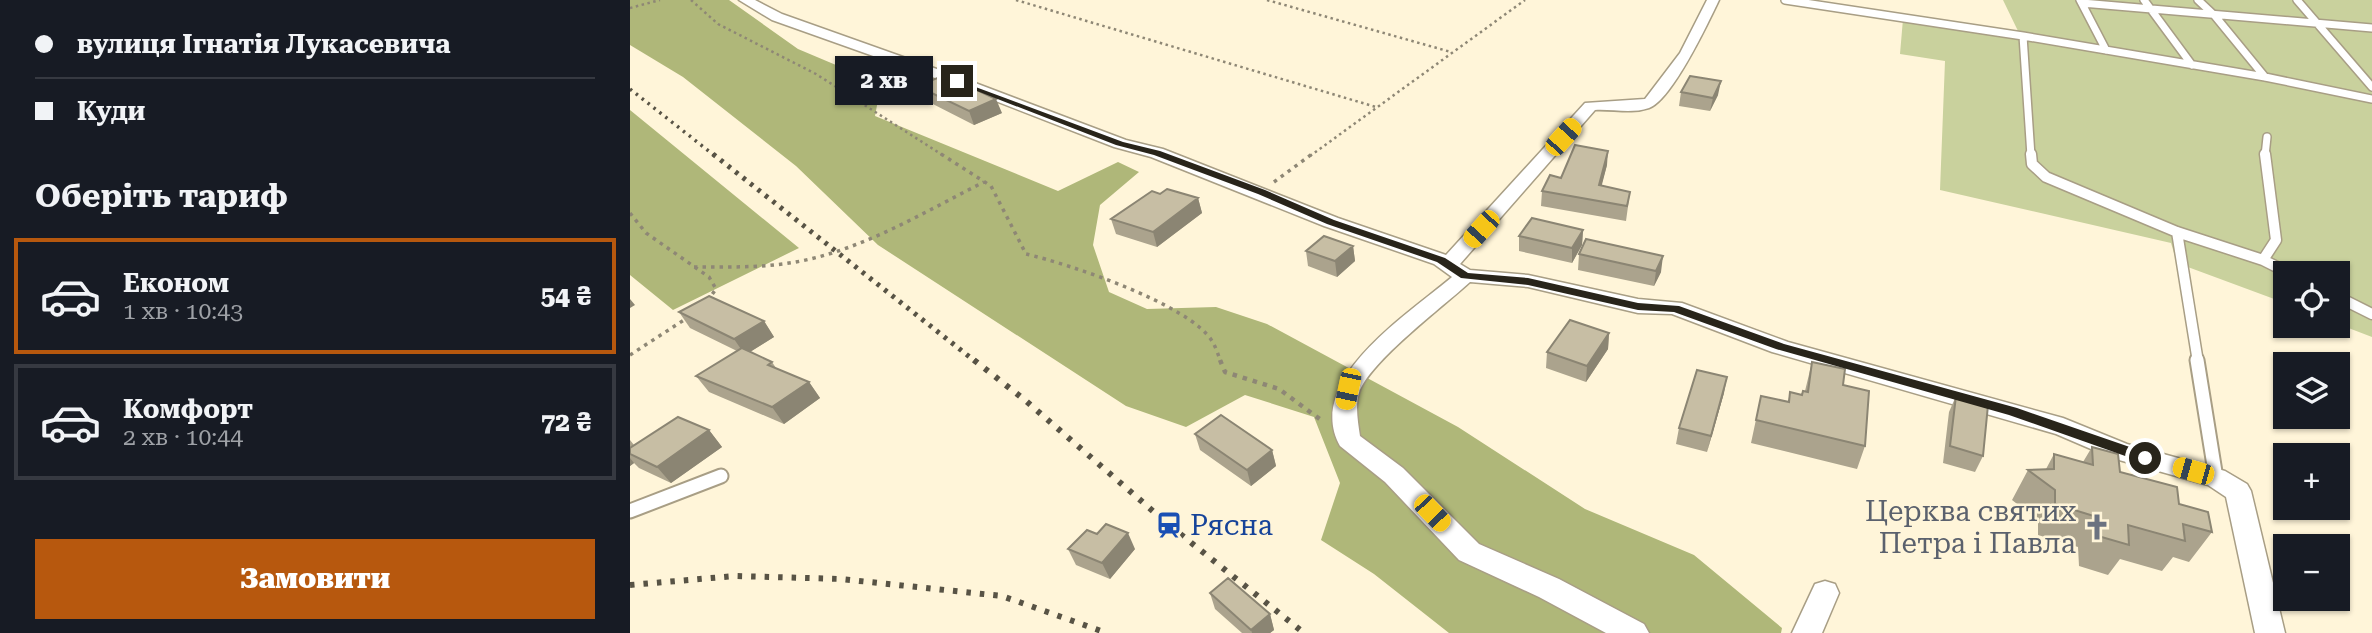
<!DOCTYPE html>
<html lang="uk">
<head>
<meta charset="utf-8">
<style>
	:root { --surface:#171b24; --page:#242831; --text:#f1f3f6; --muted:#9ea1a6; --line:#363941; --accent:#b7580e }
	body { margin:0; font-family:"Roboto Serif",serif; background:var(--page); color:var(--text); height:100vh; display:flex; flex-direction:column; font-size:26px; white-space:nowrap }
	* { box-sizing:border-box; margin:0 }
	p { font-size:23px; color:var(--muted) }
	.icon { flex:none; width:38px; height:38px; fill:none; stroke:currentColor; stroke-width:2; stroke-linecap:round; stroke-linejoin:round }
	.map { position:relative; flex:1; overflow:hidden }
	.side { display:flex; flex-direction:column; background:var(--surface); width:630px }
	.side>* { flex:none }
	.guide { display:grid; align-content:center; height:154px; padding:0 35px; background:var(--surface) }
	.buttons { position:absolute; left:1643px; top:261px; display:grid; gap:14px }
	.buttons a { display:grid; place-items:center; width:77px; height:77px; border-radius:0px; background:var(--surface); box-shadow:0 2px 5px #0004; font-size:35px }
	.end { position:absolute; width:32px; height:32px; margin:-16px; border:9px solid #28241a; background:#fff; box-shadow:0 0 0 4px #fff }
	.from { border-radius:50% }
	.bubble { position:absolute; height:49px; border-radius:0px; background:var(--surface); box-shadow:0 2px 5px #0004; font-size:23px; font-weight:800; line-height:49px; text-align:center }
	.car { position:absolute; width:21px; height:42px; margin:-21px -10px; border-radius:9px; box-shadow:0 0 5px 2px #0007; background:linear-gradient(#f5c518 24%,#345 0 40%,#f5c518 0 76%,#345 0 86%,#f5c518 0) }
	.guide b { display:flex; align-items:center; gap:24px; height:66px; font-size:26px }
	.guide b+b { border-top:2px solid var(--line) }
	.guide i { width:18px; height:18px; background:var(--text) }
	ul { padding:0; list-style:none }
	li { display:flex; align-items:center; gap:21px; height:116px; margin:0 14px 10px; padding:0 21px; border:4px solid var(--line); border-radius:0px }
	li div { flex:1 }
	li b { display:block; font-size:26px }
	li em { font-style:normal; font-weight:800 }
	li.active { border-color:var(--accent) }
	li>.icon { width:63px; height:63px; stroke-width:1.5 }
	h2 { padding:0 35px; font-size:32px; line-height:84px }
	.action { display:flex; gap:14px; margin-top:auto; padding:14px 35px }
	.action a { flex:1; height:80px; border-radius:0px; background:var(--accent); color:#fff; font-size:28px; font-weight:800; line-height:80px; text-align:center }
	main { display:flex; flex:1; min-height:0 }
	.map>svg:first-child { display:block }
	.green { fill:#c9d19d }
	.forest { fill:#afb779 }
	.lines { fill:none; stroke-linecap:round; stroke-linejoin:round }
	.service-far2-casing { stroke:#a89e85; stroke-width:10 }
	.service-far1-casing { stroke:#a89e85; stroke-width:13 }
	.service-casing { stroke:#a89e85; stroke-width:17 }
	.minor-casing { stroke:#a89e85; stroke-width:3 }
	.path-far2 { stroke:#8e8775; stroke-width:2.5; stroke-dasharray:2.5 3.5; stroke-linecap:butt }
	.path-far1 { stroke:#8e8775; stroke-width:3.5; stroke-dasharray:3.5 5; stroke-linecap:butt }
	.path { stroke:#8e8775; stroke-width:4.5; stroke-dasharray:4.5 6; stroke-linecap:butt }
	.service-far2 { stroke:#fff; stroke-width:7 }
	.service-far1 { stroke:#fff; stroke-width:10 }
	.service { stroke:#fff; stroke-width:13 }
	.minor { fill:#fff; fill-rule:evenodd }
	.rail-far2 { stroke:#585345; stroke-width:3.5; stroke-dasharray:2.5 5; stroke-linecap:butt }
	.rail-far1 { stroke:#585345; stroke-width:5; stroke-dasharray:3.5 6; stroke-linecap:butt }
	.rail { stroke:#585345; stroke-width:6; stroke-dasharray:4.5 9; stroke-linecap:butt }
	.wall { fill:#aba38d }
	.shaded-wall { fill:#8b8573 }
	.building { fill:#c7bea4; stroke:#8b8573; stroke-width:2 }
	.route { fill:#28241a }
	.labels { text-anchor:middle; dominant-baseline:central; stroke-width:5; stroke-linejoin:round; paint-order:stroke }
	.near-worship-label { font-size:28px; fill:#5b616d; stroke:#fff5d9; text-anchor:end }
	.near-transit-label { font-size:28px; fill:#164399; stroke:#fff5d9; text-anchor:start }
</style>
</head>
<body>
<main>
<section class="side">
<div class="guide">
<b><i class="from"></i>вулиця Ігнатія Лукасевича</b>
<b><i></i>Куди</b>
</div>
<h2>Оберіть тариф</h2>
<ul>
<li class="active"><svg class="icon" aria-label="car" viewBox="0 0 24 24"><path d="M5 17H2v-5l4-1 3-4h7l3 4 3 1v5h-3M9 17h6M6 11h13"/><circle cx="7" cy="17" r="2"/><circle cx="17" cy="17" r="2"/></svg><div><b>Економ</b><p>1 хв · 10:43</p></div><em>54 ₴</em></li>
<li><svg class="icon" aria-label="car" viewBox="0 0 24 24"><path d="M5 17H2v-5l4-1 3-4h7l3 4 3 1v5h-3M9 17h6M6 11h13"/><circle cx="7" cy="17" r="2"/><circle cx="17" cy="17" r="2"/></svg><div><b>Комфорт</b><p>2 хв · 10:44</p></div><em>72 ₴</em></li>
</ul>
<div class="action"><a>Замовити</a></div>
</section>
<div class="map">
<svg width="1742" height="633" viewBox="0 0 1742 633">
	<rect width="100%" height="100%" fill="#fff5d9"/>
	<path class="green" d="M1373 0H1742V337L1708 324V273H1656L1655 303 1547 263 1541 243 1310 190 1315 61 1270 54 1273 19 1387 37 1388 31Z"/>
	<path class="forest" d="M0 0H99L168 49 251 84 245 116 428 191 488 162 509 172 470 205 463 245 479 292 517 309 586 307 637 324 828 427 955 509 1064 555 1152 628 1151 633H819L744 574 691 540 710 483 684 417 615 395 556 427 496 406 248 245 166 166 53 77 0 45Z
		M0 110 169 248 43 310 0 275Z"/>
	<g class="lines">
		<g class="service-far2-casing">
			<path id="service-far2" d="M1155 0 1393 36 1401 156
				M1450 0 1476 50
				M1514 0 1562 65
				M1568 0 1585 16 1635 77
				M1667 0 1742 87
				M1452 3 1742 28
				M1393 36 1635 77 1742 99
				M1635 156 1637 137"/>
		</g>
		<g class="service-far1-casing">
			<path id="service-far1" d="M1401 154 1402 164 1416 177 1547 232 1633 260 1646 240 1635 154
				M1547 232 1568 362
				M1633 260 1659 273
				M1708 297 1742 314"/>
		</g>
		<g class="service-casing">
			<path id="service" d="M1567 360 1586 478
				M0 511 91 476"/>
		</g>
		<g class="minor-casing">
			<path id="minor" d="M109 0H125L152 14 332 78 496 140 533 149 708 218 816 255 955 103 1015 99 1050 53 1077 0H1089C1078 23 1042 100 1019 108 1001 114 983 109 965 110L830 264 840 270 898 275 1008 299 1052 303 1158 342 1433 418 1497 444 1595 471 1617 484 1621 491 1655 633H1625L1596 497 1578 485 1482 458 1426 434 1142 352 1042 314 1008 313 898 287 840 282C814 306 739 362 729 393 725 406 728 422 730 436L773 468 849 544 929 579 1014 624 1019 633H976L909 597 829 560 755 482 710 446C673 380 780 313 822 277L804 264 694 226 521 157 484 147 322 84 142 20Z
				M1195 581 1205 584 1209 593 1192 633H1162L1185 584Z"/>
		</g>
		<path class="path-far2" d="M61 0 88 24 186 74 314 156
			M386 0 746 107
			M637 0 821 52
			M0 8 30 0
			M680 156 895 0"/>
		<path class="path-far1" d="M311 154 361 186 396 254C439 264 559 304 582 341 586 347 588 355 591 362
			M644 182 682 154
			M0 213 16 233 79 277 86 289 78 300
			M64 267C100 267 136 268 171 261 236 248 296 211 354 182
			M0 355 57 318"/>
		<path class="path" d="M590 360 595 372 649 389 691 420"/>
		<use href="#service-far2" class="service-far2"/>
		<use href="#service-far1" class="service-far1"/>
		<use href="#service" class="service"/>
		<use href="#minor" class="minor"/>
		<path class="rail-far2" d="M0 89 85 156"/>
		<path class="rail-far1" d="M83 154 346 362"/>
		<path class="rail" d="M344 360 396 401 539 525 674 633
			M0 585 105 576 211 579 372 596 477 633"/>
	</g>
	<path class="wall" d="M287 86 372 113 344 125 293 99Z
		M1051 92 1088 95 1080 111 1049 106Z
		M977 165 971 186 1000 192 996 221 911 206 912 191Z
		M530 194 568 198 572 213 527 247 486 234 481 219Z
		M953 230 952 245 942 263 889 251V236Z
		M723 246 725 261 707 277 678 266 676 251Z
		M949 254 1031 272 1024 286 948 270Z
		M49 312 134 321 144 337 120 352 142 362 146 368 179 382 190 398 154 424 79 392 66 376 107 351 60 328Z
		M979 333 978 349 956 382 916 368 917 352Z
		M1182 362 1213 385 1235 446 1227 469 1121 443 1131 396 1158 402 1160 392 1172 395 1175 391Z
		M1094 393 1077 452 1046 444 1049 428Z
		M1326 396 1353 456 1345 472 1313 463 1319 412Z
		M79 430 92 447 41 483 9 468 4 463 0 466V440L4 445Z
		M565 434 642 450 646 466 621 486 570 450Z
		M1462 447 1490 472 1549 504 1582 532 1559 562 1543 557 1532 571 1490 559 1478 575 1449 566 1448 547 1408 535V520L1382 500 1398 470 1416 469 1424 454 1453 462Z
		M438 549H505L480 579 446 565Z
		M580 593 640 614 644 630 640 633H612L585 609Z"/>
	<path class="shaded-wall" d="M1091 81 1088 95 1080 111 1083 98Z
		M366 99 372 113 344 125 339 111Z
		M978 151 977 165 968 200 969 185Z
		M568 198 572 213 527 247 523 232Z
		M953 230 952 245 942 263V248Z
		M723 246 725 261 707 277 705 261Z
		M1033 256 1031 272 1024 286 1026 271Z
		M0 299 5 305 0 308Z
		M134 321 144 337 115 355 104 339Z
		M979 333 978 349 956 382 957 366Z
		M1097 377 1094 393 1077 452 1081 436Z
		M179 382 190 398 154 424 142 407Z
		M79 430 92 447 41 483 27 467Z
		M642 450 646 466 621 486 617 470Z
		M0 458 4 463 0 466Z
		M498 533 505 549 480 579 472 563Z
		M640 614 644 630 640 633H622L621 630Z"/>
	<path class="building" d="M315 75 366 99 339 111 287 86Z
		M1060 76 1091 81 1083 98 1051 92Z
		M945 145 978 151 969 185 1000 192 997 206 912 191 920 175 931 178Z
		M537 189 568 198 523 232 481 219 522 191 530 194Z
		M902 218 953 230 942 248 889 236Z
		M694 236 723 246 705 261 676 251Z
		M956 239 1033 256 1026 271 949 254Z
		M79 296 134 321 104 339 49 312Z
		M940 320 979 333 957 366 917 352Z
		M112 348 142 362 138 365 179 382 142 407 66 376Z
		M1182 362 1215 369 1213 385 1239 391 1235 446 1126 420 1131 396 1159 402 1160 392 1172 395 1173 391 1178 392Z
		M1067 370 1097 377 1081 436 1049 428Z
		M1326 396 1358 405 1353 456 1320 446Z
		M591 415 642 450 617 470 565 434Z
		M48 417 79 430 27 467 0 454V448Z
		M1462 447 1488 454 1490 472 1547 487 1549 504 1578 512 1582 532 1553 524 1555 541 1498 525 1499 545 1468 536 1467 517 1425 504V490L1398 470 1424 469V454L1463 465Z
		M476 524 498 533 472 563 438 549 457 530 467 534Z
		M598 578 640 614 621 630 580 593Z"/>
	<path class="route" d="M324 79 493 142 530 151 635 190 704 220 815 258 838 273 898 278 1008 303 1049 306 1154 344 1387 408 1520 454 1522 458 1515 463 1379 415 1146 349 1044 312 1008 310 898 285 831 278 807 262 697 224 628 194 524 155 486 145 324 82Z"/>
	<defs>
		<g id="station-bare" transform="scale(2.1)"><path d="M-3-6H3Q5-6 5-4V2Q5 4 3 4L4.5 6H3L1.5 4h-3L-3 6H-4.5L-3 4Q-5 4-5 2V-4Q-5-6-3-6ZM-3.5-4v3h7v-3ZM-3.5 1v1.5H-2V1ZM2 1v1.5H3.5V1Z" fill="#1a4fb4" stroke="#fff5d9" stroke-width="2.5" paint-order="stroke"/></g>
		<g id="church-bare" transform="scale(2.1)"><path d="M-1.2-6h2.4v3.5h3.3v2.4h-3.3V6h-2.4V-.1h-3.3v-2.4h3.3Z" fill="#6b7280" stroke="#fff5d9" stroke-width="2.5" paint-order="stroke"/></g>
	</defs>
	<g fill-rule="evenodd">
		<use href="#station-bare" x="539" y="525"/>
		<use href="#church-bare" x="1467" y="527"/>
	</g>
	<g class="labels">
		<g class="near-worship-label">
			<text x="1446" y="511">Церква святих<tspan x="1446" dy="32">Петра і Павла</tspan></text>
		</g>
		<g class="near-transit-label">
			<text x="560" y="525">Рясна</text>
		</g>
	</g>
</svg>
<div class="buttons">
<a><svg class="icon" aria-label="locate" viewBox="0 0 24 24"><circle cx="12" cy="12" r="6"/><path d="M12 2v4M12 18v4M2 12h4M18 12h4"/></svg></a>
<a><svg class="icon" aria-label="layers" viewBox="0 0 24 24"><path d="M12 4l9 5-9 5-9-5zM3 14l9 5 9-5"/></svg></a>
<a>+</a>
<a>−</a>
</div>
<i class="end from" style="left:1515px;top:458px"></i>
<i class="end" style="left:327px;top:81px"></i>
<div class="bubble" style="left:205px;top:56px;width:98px">2 хв</div>
<i class="car" style="left:933px;top:137px;rotate:42deg"></i>
<i class="car" style="left:851px;top:229px;rotate:222deg"></i>
<i class="car" style="left:718px;top:389px;rotate:192deg"></i>
<i class="car" style="left:1563px;top:471px;rotate:286deg"></i>
<i class="car" style="left:802px;top:513px;rotate:136deg"></i>
</div>
</main>
</body>
</html>
